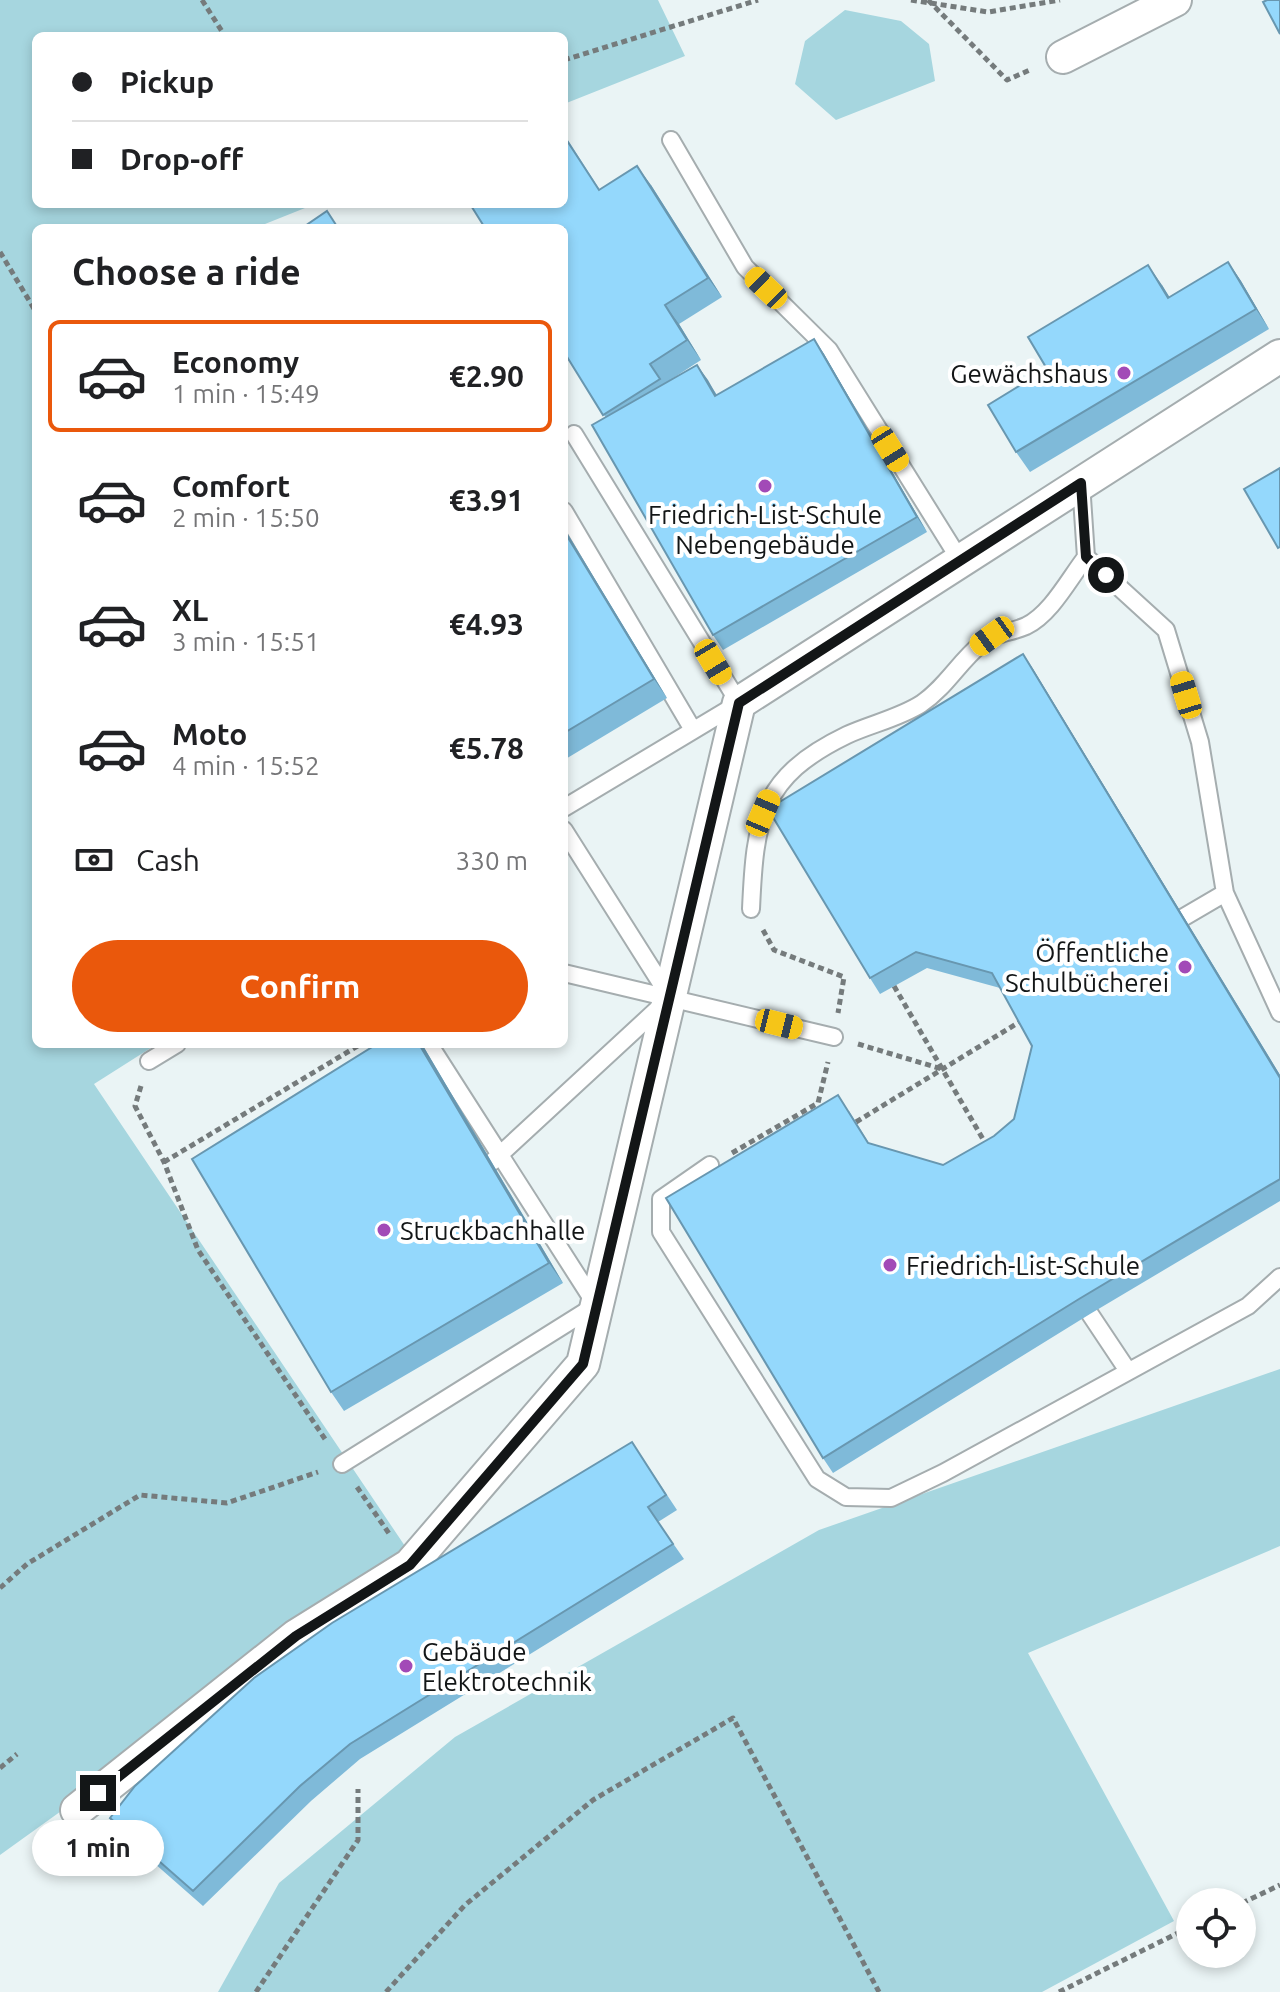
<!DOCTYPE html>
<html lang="en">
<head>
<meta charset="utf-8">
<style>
	:root { --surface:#fff; --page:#f2f2f2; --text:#202124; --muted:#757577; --line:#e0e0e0; --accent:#ea580c }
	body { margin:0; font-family:Ubuntu,sans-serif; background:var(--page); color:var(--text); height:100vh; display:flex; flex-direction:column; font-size:30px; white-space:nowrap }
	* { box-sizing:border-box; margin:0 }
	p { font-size:26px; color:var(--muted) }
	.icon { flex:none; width:44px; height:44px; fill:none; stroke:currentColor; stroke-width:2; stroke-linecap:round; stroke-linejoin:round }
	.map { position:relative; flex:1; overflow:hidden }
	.sheet { position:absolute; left:32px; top:224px; width:536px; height:824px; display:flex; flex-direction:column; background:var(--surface); border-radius:12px; box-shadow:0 4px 12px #0003 }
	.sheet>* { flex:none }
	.guide { position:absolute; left:32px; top:32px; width:536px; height:176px; border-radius:12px; box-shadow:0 4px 12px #0003; display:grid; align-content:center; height:176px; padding:0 40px; background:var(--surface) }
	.controls { position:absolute; left:1176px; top:1888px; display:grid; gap:16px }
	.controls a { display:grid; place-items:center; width:80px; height:80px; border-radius:50%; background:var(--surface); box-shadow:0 4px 12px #0003; font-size:40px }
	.end { position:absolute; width:36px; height:36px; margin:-18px; border:10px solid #131617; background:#fff; box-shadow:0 0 0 4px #fff }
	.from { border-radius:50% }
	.bubble { position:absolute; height:56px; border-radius:28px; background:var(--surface); box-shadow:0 4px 12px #0003; font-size:26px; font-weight:700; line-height:56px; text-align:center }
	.car { position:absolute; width:24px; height:48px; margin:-24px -12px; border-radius:10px; box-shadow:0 0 6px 2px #0007; background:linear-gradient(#f5c518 24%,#345 0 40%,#f5c518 0 76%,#345 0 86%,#f5c518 0) }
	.guide b { display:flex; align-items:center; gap:28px; height:76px; font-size:30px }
	.guide b+b { border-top:2px solid var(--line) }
	.guide i { width:20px; height:20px; background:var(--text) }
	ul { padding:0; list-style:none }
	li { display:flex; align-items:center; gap:24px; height:112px; margin:0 16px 12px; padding:0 24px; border:4px solid transparent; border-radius:12px }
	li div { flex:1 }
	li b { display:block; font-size:30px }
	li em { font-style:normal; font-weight:700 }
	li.selected { border-color:var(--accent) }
	li>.icon { width:72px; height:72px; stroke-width:1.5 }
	h2 { padding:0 40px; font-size:36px; line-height:96px }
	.pay { display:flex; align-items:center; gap:20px; height:88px; padding:0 40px; font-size:30px }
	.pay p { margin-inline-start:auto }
	.primary-button { display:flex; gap:16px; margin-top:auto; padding:16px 40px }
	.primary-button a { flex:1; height:92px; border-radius:48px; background:var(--accent); color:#fff; font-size:32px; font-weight:700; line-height:92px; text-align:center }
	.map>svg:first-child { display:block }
	.green { fill:#a6d6df }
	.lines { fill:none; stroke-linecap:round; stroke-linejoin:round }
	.service-casing { stroke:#a5adaf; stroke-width:20 }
	.minor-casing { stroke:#a5adaf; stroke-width:36 }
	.path { stroke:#757b7c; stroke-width:5; stroke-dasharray:6 4; stroke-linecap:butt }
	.service { stroke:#fff; stroke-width:16 }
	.minor { stroke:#fff; stroke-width:32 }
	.wall { fill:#7fbad9 }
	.shaded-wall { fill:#6897b0 }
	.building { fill:#94d8fc; stroke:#6897b0; stroke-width:2 }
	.route { stroke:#131617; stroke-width:10 }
	.poi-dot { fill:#a24ab7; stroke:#fff; stroke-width:3 }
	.labels { text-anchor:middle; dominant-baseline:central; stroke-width:8; stroke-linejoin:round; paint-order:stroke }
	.poi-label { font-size:26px; fill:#131617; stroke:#fff; text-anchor:start }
</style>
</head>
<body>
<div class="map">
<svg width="1280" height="1992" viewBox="0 0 1280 1992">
	<rect width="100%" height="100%" fill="#eaf4f5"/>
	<path class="green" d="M0 0H658L685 56 564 104V36H36V204H315L255 228H36V1044H157L94 1084 413 1558 0 1855Z
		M845 10 901 21 929 44 935 81 836 120 795 84 805 41Z
		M1280 1369V1546L1028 1653 1174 1921 1042 1992H218L279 1883 455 1737 819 1530Z"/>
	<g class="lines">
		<g class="service-casing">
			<path id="service" d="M671 140 745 267 829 350 960 560
				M564 511 693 730
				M1086 557 1166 630 1200 742 1225 893 1280 1013
				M564 808 739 703 574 434
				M564 830 669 996
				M751 909C755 820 760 777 847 735 871 724 899 718 921 704 946 687 959 662 981 644 996 632 1010 633 1026 626 1051 614 1069 579 1086 557L1081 483
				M1184 917 1225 893
				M564 973 834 1037
				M149 1061 177 1044
				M492 1162 663 1004
				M710 1165 661 1199V1232L817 1479 846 1497 891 1498 943 1473 1248 1306 1280 1277
				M1090 1314 1128 1371
				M342 1464 596 1305 429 1044"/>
		</g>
		<g class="minor-casing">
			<path id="minor" d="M1063 57 1175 0
				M77 1810 296 1636 410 1565 583 1364 739 703 1280 356"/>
		</g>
		<path class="path" d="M202 0 225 36
			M911 0 988 12 1060 0
			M928 0 1007 80 1032 69
			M564 60 758 0
			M0 252 36 312
			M763 930 774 950 844 977 838 1013
			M894 986 987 1146
			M858 1044 942 1069
			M141 1086 135 1106 164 1162 198 1250 327 1442
			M856 1122 1021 1021
			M732 1153 818 1103 828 1062
			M164 1162 361 1044
			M357 1487 390 1535
			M0 1588 27 1564 140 1495 227 1503 318 1472
			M0 1768 17 1754
			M1242 1903 1280 1885
			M256 1992 358 1840V1789
			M386 1992 465 1905 593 1800 733 1718 879 1992
			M1059 1992 1190 1927"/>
		<use href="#service" class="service"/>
		<use href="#minor" class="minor"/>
	</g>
	<path class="wall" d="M564 134 600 190 651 185 722 297 679 324 701 360 664 384 697 365 717 395 814 339 824 354 927 532 723 650 713 635 606 418 564 352Z
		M1228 262 1241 281 1269 329 1030 472 1016 452 1162 285 1169 297Z
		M564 528 667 698 564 760Z
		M1023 654 1033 669 1280 1075V1201L1090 1314 833 1473 823 1458 849 1111 869 1143 943 1165 994 1136 1014 1119 1032 1046 1000 988 927 968 880 994 870 978Z
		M422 1044 563 1283 344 1411 331 1392Z
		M632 1442 677 1510 658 1522 684 1559 360 1759 311 1801 203 1906 121 1834 110 1818Z"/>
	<path class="shaded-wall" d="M637 166 651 185 722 297 708 278Z
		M1228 262 1241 281 1269 329 1256 309Z
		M1148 265 1162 285 1182 317 1168 298Z
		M665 305 679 324 701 360 687 340Z
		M814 339 824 354 927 532 917 517Z
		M697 365 708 380 726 412 715 396Z
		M564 528 667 698 654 679 564 531Z
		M1023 654 1033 669 1280 1075V1078Z
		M419 1044H422L563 1283 549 1263Z"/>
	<path class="building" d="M1267 0H1280V34L1263 2Z
		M564 136 599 190 637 166 708 278 665 305 687 340 650 364 660 379 603 415 564 352V228H485L470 204H564Z
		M327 211 338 228H302Z
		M1228 262 1256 309 1016 452 988 405 1047 369 1028 337 1148 265 1168 298Z
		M814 339 917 517 713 635 592 425 697 365 715 396Z
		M1280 468V547L1278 548 1244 489Z
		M564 531 654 679 564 733Z
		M1023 654 1280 1078V1179L1079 1299 823 1458 666 1198 838 1095 868 1143 943 1165 994 1136 1014 1119 1032 1046 992 973 916 952 870 978 768 809Z
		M377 1044H419L549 1263 331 1392 192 1159Z
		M632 1442 666 1495 648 1507 673 1544 350 1744 300 1786 193 1891 110 1818 135 1786 254 1678 332 1623Z"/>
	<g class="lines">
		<path class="route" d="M98 1793 296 1636 410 1565 583 1364 739 703 1081 483 1086 557 1106 575"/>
	</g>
	<g class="poi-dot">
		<circle cx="1124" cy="373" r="8"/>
		<circle cx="765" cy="486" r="8"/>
		<circle cx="1185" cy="967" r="8"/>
		<circle cx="384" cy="1230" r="8"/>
		<circle cx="890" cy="1265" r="8"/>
		<circle cx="406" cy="1666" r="8"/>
	</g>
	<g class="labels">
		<g class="poi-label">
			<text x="1108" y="373" text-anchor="end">Gewächshaus</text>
			<text x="765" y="514" text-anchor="middle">Friedrich-List-Schule<tspan x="765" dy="30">Nebengebäude</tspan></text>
			<text x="1169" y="952" text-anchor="end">Öffentliche<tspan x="1169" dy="30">Schulbücherei</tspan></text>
			<text x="400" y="1230">Struckbachhalle</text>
			<text x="906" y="1265">Friedrich-List-Schule</text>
			<text x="422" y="1651">Gebäude<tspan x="422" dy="30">Elektrotechnik</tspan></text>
		</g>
	</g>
</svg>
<div class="controls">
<a><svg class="icon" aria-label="locate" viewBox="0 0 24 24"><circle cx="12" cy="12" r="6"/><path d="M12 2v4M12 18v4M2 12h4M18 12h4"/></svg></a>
</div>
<i class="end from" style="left:1106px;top:575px"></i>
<i class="end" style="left:98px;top:1793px"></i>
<div class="bubble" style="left:32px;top:1820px;width:132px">1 min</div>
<i class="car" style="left:766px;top:288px;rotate:314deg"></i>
<i class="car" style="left:890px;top:449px;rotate:148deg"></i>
<i class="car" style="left:992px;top:636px;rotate:234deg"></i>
<i class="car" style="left:713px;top:662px;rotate:149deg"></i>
<i class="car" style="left:1186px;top:695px;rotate:343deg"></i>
<i class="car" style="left:763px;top:813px;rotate:23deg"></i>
<i class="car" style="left:779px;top:1024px;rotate:104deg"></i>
<div class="guide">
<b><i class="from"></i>Pickup</b>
<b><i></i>Drop-off</b>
</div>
<section class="sheet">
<h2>Choose a ride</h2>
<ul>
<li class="selected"><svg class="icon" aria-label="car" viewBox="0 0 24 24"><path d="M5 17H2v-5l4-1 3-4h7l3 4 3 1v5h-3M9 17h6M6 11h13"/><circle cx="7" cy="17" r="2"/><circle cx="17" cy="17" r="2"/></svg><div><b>Economy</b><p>1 min · 15:49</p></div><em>€2.90</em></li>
<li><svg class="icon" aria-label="car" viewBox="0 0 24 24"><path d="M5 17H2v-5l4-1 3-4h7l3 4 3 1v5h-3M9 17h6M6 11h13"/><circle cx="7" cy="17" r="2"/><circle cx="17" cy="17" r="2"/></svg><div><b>Comfort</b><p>2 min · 15:50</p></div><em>€3.91</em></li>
<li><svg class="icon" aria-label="car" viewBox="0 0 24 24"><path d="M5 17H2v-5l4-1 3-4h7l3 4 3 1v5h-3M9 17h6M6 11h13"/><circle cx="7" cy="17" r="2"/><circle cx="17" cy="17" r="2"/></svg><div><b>XL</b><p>3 min · 15:51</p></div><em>€4.93</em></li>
<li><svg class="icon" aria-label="car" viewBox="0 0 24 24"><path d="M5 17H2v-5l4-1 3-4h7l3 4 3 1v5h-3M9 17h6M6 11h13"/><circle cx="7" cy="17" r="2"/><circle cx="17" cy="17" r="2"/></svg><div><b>Moto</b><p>4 min · 15:52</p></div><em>€5.78</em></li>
</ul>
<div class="pay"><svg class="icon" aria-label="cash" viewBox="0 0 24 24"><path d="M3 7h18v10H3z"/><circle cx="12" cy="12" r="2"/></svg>Cash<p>330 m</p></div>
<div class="primary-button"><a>Confirm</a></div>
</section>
</div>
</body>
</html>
